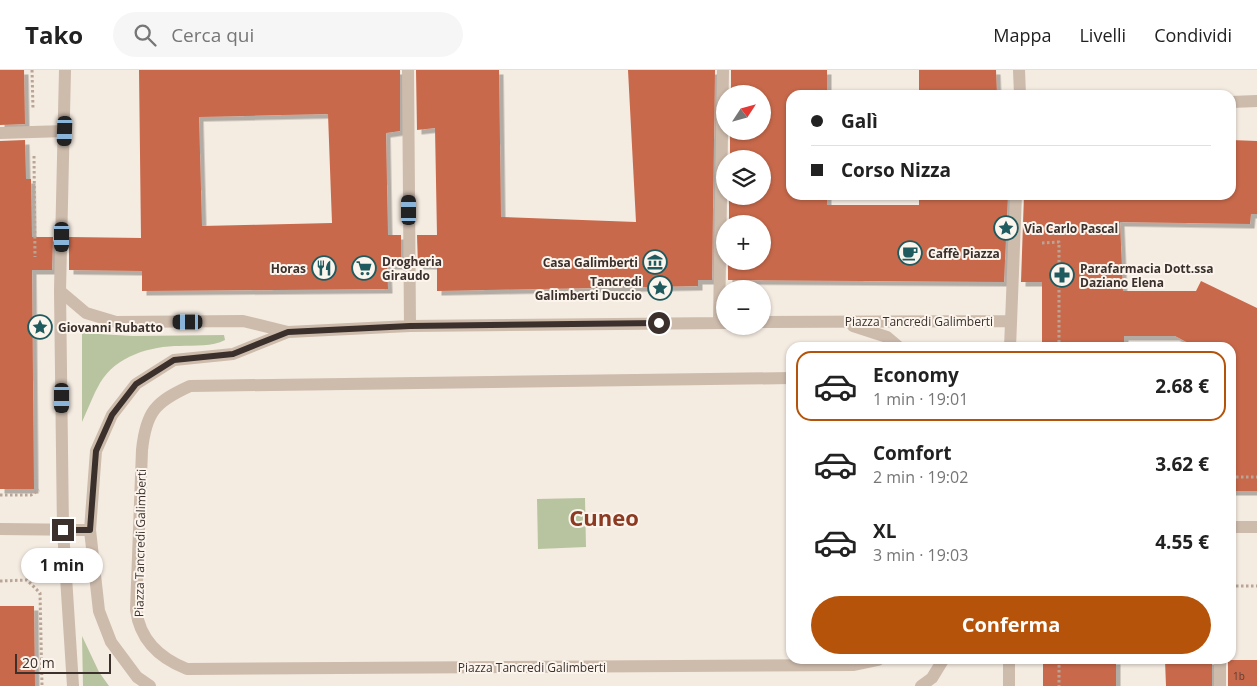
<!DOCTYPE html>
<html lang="it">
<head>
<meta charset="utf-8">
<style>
	:root { --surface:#fff; --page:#f6f6f6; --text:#222; --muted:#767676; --line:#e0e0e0; --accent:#b45309 }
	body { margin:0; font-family:"Open Sans",sans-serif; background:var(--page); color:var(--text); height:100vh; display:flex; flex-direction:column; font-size:19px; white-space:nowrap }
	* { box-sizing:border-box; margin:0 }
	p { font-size:16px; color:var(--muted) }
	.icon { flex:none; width:28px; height:28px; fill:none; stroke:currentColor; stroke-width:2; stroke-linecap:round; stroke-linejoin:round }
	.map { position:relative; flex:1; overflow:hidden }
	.details { position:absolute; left:786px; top:272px; width:450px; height:322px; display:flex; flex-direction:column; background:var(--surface); border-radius:15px; box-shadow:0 1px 4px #0004 }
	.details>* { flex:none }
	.banner { position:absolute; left:786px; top:20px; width:450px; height:110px; border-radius:15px; box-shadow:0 1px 4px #0004; display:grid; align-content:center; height:110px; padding:0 25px; background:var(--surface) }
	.needle { width:32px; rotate:54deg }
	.buttons { position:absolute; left:716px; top:15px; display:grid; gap:10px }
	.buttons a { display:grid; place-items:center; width:55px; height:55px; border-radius:50%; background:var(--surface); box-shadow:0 1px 4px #0004; font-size:25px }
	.scale { position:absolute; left:15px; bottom:12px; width:96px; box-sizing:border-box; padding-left:5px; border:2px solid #3b302b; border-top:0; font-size:14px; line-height:18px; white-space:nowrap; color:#3b302b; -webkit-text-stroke:4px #fbf5ee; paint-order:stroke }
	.end { position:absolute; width:22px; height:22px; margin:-11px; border:6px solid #3b302b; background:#fff; box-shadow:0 0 0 2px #fff }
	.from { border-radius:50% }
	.bubble { position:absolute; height:35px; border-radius:18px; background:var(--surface); box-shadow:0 1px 4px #0004; font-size:16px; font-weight:700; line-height:35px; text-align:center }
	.car { position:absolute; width:15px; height:30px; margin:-15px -8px; border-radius:6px; box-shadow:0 0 4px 1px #0007; background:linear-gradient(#222 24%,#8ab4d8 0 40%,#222 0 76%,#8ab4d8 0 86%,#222 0) }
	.banner b { display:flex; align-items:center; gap:18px; height:48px; font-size:19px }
	.banner b+b { border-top:1px solid var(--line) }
	.banner i { width:12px; height:12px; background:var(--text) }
	ul { padding:9px 0 0; list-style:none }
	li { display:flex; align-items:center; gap:15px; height:70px; margin:0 10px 8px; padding:0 15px; border:2px solid transparent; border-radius:15px }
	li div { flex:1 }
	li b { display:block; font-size:19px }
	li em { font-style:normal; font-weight:700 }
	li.current { border-color:var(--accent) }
	li>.icon { width:45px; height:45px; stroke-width:1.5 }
	.action { display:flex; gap:10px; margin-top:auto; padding:10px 25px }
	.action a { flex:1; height:58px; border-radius:30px; background:var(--accent); color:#fff; font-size:20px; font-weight:700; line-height:58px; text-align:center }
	header { display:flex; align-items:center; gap:30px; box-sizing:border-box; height:70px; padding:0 25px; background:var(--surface); border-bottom:1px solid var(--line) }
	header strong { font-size:24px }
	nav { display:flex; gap:28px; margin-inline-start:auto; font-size:18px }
	.search { width:350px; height:45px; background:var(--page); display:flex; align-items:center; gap:12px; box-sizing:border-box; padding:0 18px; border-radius:28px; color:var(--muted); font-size:19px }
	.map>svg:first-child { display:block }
	.green { fill:#b8c4a0 }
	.building { fill:#c8694b; fill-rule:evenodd; filter:url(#shadow) }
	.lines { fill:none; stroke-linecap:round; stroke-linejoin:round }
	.path { stroke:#b9a596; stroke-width:3; stroke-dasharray:2.5 2.5; stroke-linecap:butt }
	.minor { stroke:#cdbbac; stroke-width:12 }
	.route { stroke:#3b302b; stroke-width:6 }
	.labels { text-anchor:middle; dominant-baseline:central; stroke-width:4; stroke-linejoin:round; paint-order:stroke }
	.number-label { font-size:10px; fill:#5e3e33 }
	.poi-label { font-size:12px; font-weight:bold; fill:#3b302b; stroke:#fbf5ee; text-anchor:start }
	.street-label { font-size:12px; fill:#3b302b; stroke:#fbf5ee }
	.town-label { font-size:22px; font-weight:bold; fill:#8c3b22; stroke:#fbf5ee }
</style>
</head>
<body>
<header>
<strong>Tako</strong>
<div class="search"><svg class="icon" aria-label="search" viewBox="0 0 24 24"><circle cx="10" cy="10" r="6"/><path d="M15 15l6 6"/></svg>Cerca qui</div>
<nav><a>Mappa</a><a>Livelli</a><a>Condividi</a></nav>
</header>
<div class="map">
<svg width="1257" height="616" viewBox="0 0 1257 616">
	<defs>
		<filter id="shadow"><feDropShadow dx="4.5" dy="4.5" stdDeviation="0" flood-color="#0004"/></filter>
	</defs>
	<rect width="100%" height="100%" fill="#f4ebe1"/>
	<path class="green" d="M82 263 133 266 224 265 225 270C212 277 195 275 180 276 150 276 116 286 100 313 93 325 88 339 82 352Z
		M585 428 586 477 538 479 537 429Z
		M82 566 99 602 109 616H83Z"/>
	<path class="building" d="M0 0H24L25 54 0 55Z
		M139 0H400V61L386 63 388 165H401V195H387L388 219 142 221V201L69 200V167L141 168ZM328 44 332 153 202 156 199 47Z
		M416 0H499L501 147 636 152 628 0H715L712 210H698V216L437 221V195H418L417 165H437L435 58 417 60Z
		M731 0H827V25H791V125H827V135H919V125H1008L1004 212 728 210V191H762V154H729V126H762V89H730V61H762V24H731Z
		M919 0H996L997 25H919Z
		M25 70 26 109H31L32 167H53L52 200H32L34 419H0V71Z
		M1231 70 1257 71V144H1251L1250 154 1120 152 1123 221H1196L1201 211 1257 238V421H1231V278H1198L1175 266H1124V278H1042V212H1021L1024 125H1231Z
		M0 536H34L35 616H0Z
		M1043 590H1116V616H1043Z
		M1165 590H1212V616H1166Z
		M1228 590H1257V616H1228Z"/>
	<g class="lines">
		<path class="path" d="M32 0 33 39
			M34 86 35 187
			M1042 173 1059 172V278
			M1231 407H1257
			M0 425H31L39 420
			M0 511 27 510 40 523 42 616
			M1231 516H1257
			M1059 590V616"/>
		<path class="minor" d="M65 0 60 221 63 460 73 616
			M408 0 410 256
			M1019 0 1020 25
			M1231 32 1257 31
			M0 63 65 61
			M60 221 86 243 116 252 243 251 288 262 410 256 725 253
			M762 252 1010 251
			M719 253 723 0
			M853 256 887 267 900 278
			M1010 278 1016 125
			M791 308 190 316C155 332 146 342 142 380L136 540C140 570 159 588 187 599L854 595 878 590
			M1231 457H1257
			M0 459 90 460
			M1009 590V616
			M1220 590V616
			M150 616 137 607 111 572 99 541 90 460 96 381 112 345 136 314 174 290 233 284 288 262
			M921 616 932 608 943 590"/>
	</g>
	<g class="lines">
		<path class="route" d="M63 460H90L96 381 112 345 136 314 174 290 233 284 288 262 410 256 659 253"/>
	</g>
	<defs>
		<g id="sight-ring" transform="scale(1.25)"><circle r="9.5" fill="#fbf5ee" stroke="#1f5a5e" stroke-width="1.5"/><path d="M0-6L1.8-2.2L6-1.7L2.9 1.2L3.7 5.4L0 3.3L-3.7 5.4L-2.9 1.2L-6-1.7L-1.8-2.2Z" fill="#1f5a5e"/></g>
		<g id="cafe-ring" transform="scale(1.25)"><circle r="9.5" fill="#fbf5ee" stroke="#1f5a5e" stroke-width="1.5"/><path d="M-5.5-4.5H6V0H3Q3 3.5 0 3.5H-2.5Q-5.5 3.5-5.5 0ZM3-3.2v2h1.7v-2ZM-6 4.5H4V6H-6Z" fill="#1f5a5e"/></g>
		<g id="museum-ring" transform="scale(1.25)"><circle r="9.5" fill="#fbf5ee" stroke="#1f5a5e" stroke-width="1.5"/><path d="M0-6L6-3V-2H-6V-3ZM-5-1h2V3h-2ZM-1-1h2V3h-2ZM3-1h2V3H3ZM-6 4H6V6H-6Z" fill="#1f5a5e"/></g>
		<g id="restaurant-ring" transform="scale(1.25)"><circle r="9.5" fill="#fbf5ee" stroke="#1f5a5e" stroke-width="1.5"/><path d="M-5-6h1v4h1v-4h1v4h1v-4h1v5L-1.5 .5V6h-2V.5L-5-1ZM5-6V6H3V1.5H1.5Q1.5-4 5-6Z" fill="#1f5a5e"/></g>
		<g id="supermarket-ring" transform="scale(1.25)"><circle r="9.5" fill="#fbf5ee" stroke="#1f5a5e" stroke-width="1.5"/><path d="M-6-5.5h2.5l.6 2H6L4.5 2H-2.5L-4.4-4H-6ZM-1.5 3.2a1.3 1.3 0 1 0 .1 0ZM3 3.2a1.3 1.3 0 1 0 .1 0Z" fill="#1f5a5e"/></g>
		<g id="pharmacy-ring" transform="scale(1.25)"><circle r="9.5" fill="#fbf5ee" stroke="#1f5a5e" stroke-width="1.5"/><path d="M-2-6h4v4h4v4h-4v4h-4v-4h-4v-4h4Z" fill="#1f5a5e"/></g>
	</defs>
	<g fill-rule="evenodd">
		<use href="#sight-ring" x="1006" y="158"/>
		<use href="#cafe-ring" x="910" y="183"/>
		<use href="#museum-ring" x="655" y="192"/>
		<use href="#restaurant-ring" x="324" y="198"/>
		<use href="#supermarket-ring" x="364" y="198"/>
		<use href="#pharmacy-ring" x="1062" y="205"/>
		<use href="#sight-ring" x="660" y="218"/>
		<use href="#sight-ring" x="40" y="257"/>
	</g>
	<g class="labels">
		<g class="number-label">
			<text x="1239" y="606">1b</text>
		</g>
		<g class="poi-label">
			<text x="1024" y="158">Via Carlo Pascal</text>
			<text x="928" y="183">Caffè Piazza</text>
			<text x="382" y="191">Drogheria<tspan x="382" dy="14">Giraudo</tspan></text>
			<text x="638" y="192" text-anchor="end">Casa Galimberti</text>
			<text x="306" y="198" text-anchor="end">Horas</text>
			<text x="1080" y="198">Parafarmacia Dott.ssa<tspan x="1080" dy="14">Daziano Elena</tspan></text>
			<text x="642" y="211" text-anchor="end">Tancredi<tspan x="642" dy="14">Galimberti Duccio</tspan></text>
			<text x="58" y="257">Giovanni Rubatto</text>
		</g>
		<g class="street-label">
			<text x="919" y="251">Piazza Tancredi Galimberti</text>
			<text transform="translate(140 473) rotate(-89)">Piazza Tancredi Galimberti</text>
			<text x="532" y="597">Piazza Tancredi Galimberti</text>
		</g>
		<g class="town-label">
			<text x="604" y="447">Cuneo</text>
		</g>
	</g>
</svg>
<div class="buttons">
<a><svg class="needle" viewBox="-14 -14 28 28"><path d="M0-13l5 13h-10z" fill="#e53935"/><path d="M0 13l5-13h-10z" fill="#767676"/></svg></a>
<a><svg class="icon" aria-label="layers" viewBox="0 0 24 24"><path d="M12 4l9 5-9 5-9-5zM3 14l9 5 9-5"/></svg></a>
<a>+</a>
<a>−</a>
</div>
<div class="scale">20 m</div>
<i class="end from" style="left:659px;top:253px"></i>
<i class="end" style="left:63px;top:460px"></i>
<div class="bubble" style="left:21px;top:478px;width:82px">1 min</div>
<i class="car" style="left:65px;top:61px;rotate:182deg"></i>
<i class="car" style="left:409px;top:140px;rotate:0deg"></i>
<i class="car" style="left:62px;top:167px;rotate:180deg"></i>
<i class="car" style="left:188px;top:252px;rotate:270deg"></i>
<i class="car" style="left:62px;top:328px;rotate:180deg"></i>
<div class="banner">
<b><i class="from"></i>Galì</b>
<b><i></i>Corso Nizza</b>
</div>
<section class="details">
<ul>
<li class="current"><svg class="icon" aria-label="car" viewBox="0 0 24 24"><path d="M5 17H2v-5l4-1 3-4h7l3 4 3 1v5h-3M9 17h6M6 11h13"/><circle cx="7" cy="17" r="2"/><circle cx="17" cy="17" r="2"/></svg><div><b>Economy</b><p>1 min · 19:01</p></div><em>2.68 €</em></li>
<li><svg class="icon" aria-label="car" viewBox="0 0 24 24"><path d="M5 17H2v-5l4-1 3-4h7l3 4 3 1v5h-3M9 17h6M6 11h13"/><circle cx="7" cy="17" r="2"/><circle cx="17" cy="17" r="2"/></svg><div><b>Comfort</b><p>2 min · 19:02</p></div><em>3.62 €</em></li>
<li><svg class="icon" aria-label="car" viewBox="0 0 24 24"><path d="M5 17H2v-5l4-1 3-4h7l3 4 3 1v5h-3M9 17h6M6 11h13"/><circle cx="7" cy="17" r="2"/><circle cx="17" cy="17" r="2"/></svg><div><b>XL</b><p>3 min · 19:03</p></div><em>4.55 €</em></li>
</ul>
<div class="action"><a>Conferma</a></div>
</section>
</div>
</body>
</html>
